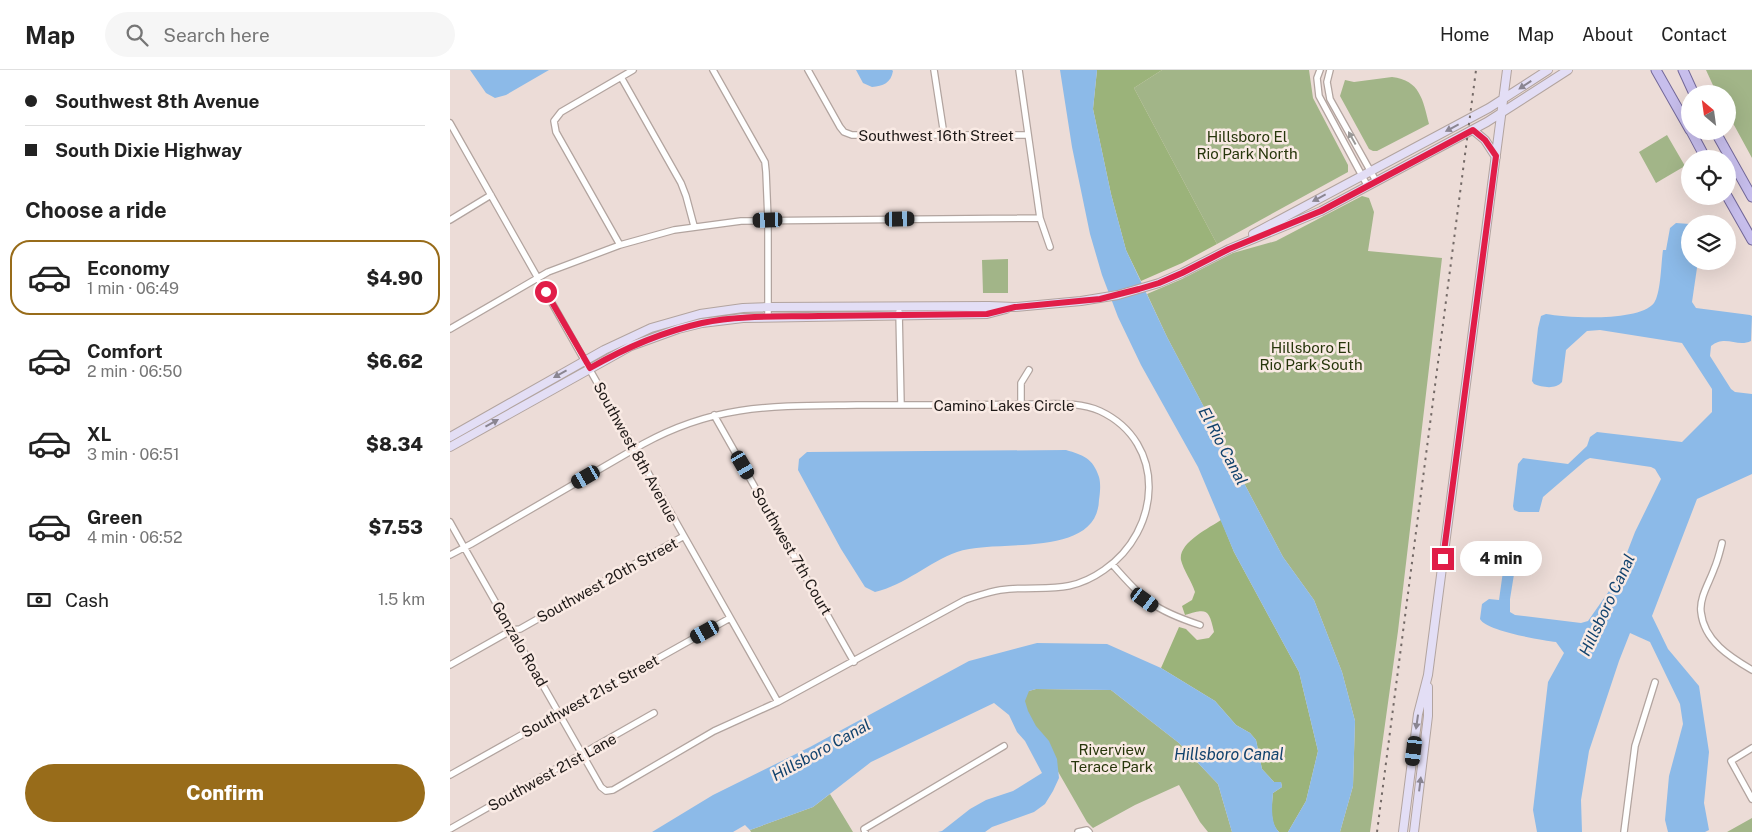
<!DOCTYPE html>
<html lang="en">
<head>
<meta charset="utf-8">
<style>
	:root { --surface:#fff; --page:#f6f6f6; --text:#222; --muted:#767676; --line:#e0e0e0; --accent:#986c1a }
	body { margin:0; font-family:"Public Sans",sans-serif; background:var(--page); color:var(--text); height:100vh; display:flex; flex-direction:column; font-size:19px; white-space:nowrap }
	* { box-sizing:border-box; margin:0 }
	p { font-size:16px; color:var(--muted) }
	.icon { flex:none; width:28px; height:28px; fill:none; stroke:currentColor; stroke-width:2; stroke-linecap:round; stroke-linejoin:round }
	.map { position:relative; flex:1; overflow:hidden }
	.details { display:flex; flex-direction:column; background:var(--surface); width:450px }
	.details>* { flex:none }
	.banner { display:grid; align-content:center; height:110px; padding:0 25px; background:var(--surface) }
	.needle { width:32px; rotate:331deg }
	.fabs { position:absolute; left:1231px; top:15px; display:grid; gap:10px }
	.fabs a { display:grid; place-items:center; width:55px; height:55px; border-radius:50%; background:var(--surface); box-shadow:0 5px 20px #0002; font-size:25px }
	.end { position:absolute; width:22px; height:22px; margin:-11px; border:6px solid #e11d48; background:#fff; box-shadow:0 0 0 2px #fff }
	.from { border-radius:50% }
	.bubble { position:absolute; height:35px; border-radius:18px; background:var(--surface); box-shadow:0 5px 20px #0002; font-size:16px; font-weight:800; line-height:35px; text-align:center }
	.car { position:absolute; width:15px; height:30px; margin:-15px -8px; border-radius:6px; box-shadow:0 0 4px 1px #0007; background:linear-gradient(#222 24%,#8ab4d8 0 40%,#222 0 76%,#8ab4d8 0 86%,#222 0) }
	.banner b { display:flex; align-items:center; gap:18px; height:48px; font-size:19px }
	.banner b+b { border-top:1px solid var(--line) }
	.banner i { width:12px; height:12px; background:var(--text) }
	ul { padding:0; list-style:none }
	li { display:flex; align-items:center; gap:15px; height:75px; margin:0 10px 8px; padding:0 15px; border:2px solid transparent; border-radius:20px }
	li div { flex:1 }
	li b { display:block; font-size:19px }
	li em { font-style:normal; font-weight:800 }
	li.selected { border-color:var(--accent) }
	li>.icon { width:45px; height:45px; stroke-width:1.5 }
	h2 { padding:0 25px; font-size:22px; line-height:60px }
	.pay { display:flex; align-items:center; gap:12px; height:55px; padding:0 25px; font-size:19px }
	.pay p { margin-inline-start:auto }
	.button { display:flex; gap:10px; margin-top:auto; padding:10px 25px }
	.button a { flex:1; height:58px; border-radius:30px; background:var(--accent); color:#fff; font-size:20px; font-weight:800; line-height:58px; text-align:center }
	header { display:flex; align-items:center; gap:30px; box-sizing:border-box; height:70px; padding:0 25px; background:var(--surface); border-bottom:1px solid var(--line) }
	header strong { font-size:24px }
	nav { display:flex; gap:28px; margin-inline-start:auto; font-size:18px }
	.search { width:350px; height:45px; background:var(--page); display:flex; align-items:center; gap:12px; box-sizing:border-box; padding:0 18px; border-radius:28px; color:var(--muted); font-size:19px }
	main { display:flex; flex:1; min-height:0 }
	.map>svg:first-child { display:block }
	.green { fill:#a2b588 }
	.forest { fill:#9bb37a }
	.water { fill:#8cbae8 }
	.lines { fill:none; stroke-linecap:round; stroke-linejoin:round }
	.street-casing { stroke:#b2a49f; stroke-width:8 }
	.secondary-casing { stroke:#b2a49f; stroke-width:10 }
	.primary-casing { stroke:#736899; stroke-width:11 }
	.street { stroke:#fff; stroke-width:5.5 }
	.secondary { stroke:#e3def5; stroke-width:8 }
	.primary { stroke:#c7beec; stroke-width:9 }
	.rail { stroke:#746a67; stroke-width:2; stroke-dasharray:2.5 5; stroke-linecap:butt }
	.oneway { fill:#8a8591 }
	.oneway2 { fill:#9a9897 }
	.route { stroke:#e11d48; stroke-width:6 }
	.labels { text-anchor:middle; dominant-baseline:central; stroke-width:5; stroke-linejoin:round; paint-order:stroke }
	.street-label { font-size:15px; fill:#1e1917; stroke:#f9eae4 }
	.park-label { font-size:15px; fill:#27360b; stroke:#f9eae4 }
	.water-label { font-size:16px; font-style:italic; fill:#11426d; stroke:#f9eae4 }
</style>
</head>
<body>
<header>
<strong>Map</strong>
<div class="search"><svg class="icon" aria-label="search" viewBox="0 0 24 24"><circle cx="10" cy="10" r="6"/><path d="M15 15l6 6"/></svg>Search here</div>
<nav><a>Home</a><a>Map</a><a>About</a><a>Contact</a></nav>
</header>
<main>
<section class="details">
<div class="banner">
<b><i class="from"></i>Southwest 8th Avenue</b>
<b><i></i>South Dixie Highway</b>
</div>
<h2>Choose a ride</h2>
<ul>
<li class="selected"><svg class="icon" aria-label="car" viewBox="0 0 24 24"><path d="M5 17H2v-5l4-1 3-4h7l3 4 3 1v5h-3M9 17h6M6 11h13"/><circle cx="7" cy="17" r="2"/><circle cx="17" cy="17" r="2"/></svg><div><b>Economy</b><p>1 min · 06:49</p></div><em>$4.90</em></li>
<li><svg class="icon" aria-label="car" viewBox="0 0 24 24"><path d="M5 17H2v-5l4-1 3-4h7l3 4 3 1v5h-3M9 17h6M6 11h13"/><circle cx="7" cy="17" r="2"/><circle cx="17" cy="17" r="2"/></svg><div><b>Comfort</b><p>2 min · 06:50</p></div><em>$6.62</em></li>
<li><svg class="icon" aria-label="car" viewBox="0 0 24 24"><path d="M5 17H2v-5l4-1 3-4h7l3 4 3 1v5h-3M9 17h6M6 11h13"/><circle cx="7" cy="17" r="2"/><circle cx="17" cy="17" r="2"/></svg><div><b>XL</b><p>3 min · 06:51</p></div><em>$8.34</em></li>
<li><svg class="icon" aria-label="car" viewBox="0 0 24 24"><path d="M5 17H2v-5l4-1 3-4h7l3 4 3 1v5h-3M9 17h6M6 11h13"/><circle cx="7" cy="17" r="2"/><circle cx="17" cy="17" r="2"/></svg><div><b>Green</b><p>4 min · 06:52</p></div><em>$7.53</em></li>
</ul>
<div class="pay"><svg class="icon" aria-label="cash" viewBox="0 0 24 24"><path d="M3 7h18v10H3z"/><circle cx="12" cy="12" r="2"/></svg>Cash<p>1.5 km</p></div>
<div class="button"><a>Confirm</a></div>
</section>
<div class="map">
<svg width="1302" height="762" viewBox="0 0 1302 762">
	<rect width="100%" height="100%" fill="#ecdcd7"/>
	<path class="green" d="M712 0H859L863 28 898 95V102L767 174 684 18Z
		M1256 0H1302V88L1278 44V24H1267Z
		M942 7C970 10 973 30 979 54L927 81H923L919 79 890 26 895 10 904 12Z
		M1217 65 1235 96 1206 113 1189 82Z
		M912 126 919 128 924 142 918 181 992 188 948 561 920 762H890L903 716 905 651 892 602 864 530 833 487 717 267 697 224 732 209 783 183 826 171Z
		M558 189V223H533L532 190Z
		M586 619 661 620 729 673 768 714 782 762H758L750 752 729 715 685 735 643 758 637 752 564 625Z
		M380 724 403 762H301L300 760 363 737Z
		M1302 748V762H1277Z"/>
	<path class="forest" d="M647 0H712L684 18 767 174 732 193 691 211 676 180 661 124 643 39Z
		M771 450 784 482 849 602 868 681 856 731 838 762H829C819 753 822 735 823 723L832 717 831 712H824L812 699 806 670 800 663 786 655 765 631 711 598 729 557 736 559 747 570 759 568 764 562C759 539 757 538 735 545L732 536 742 530 745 522C742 512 733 499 731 490 728 473 759 458 771 450Z"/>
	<path class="water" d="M20 0H99L56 25 45 28 36 23Z
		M406 0H442L443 1C441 13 433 16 422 17L413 13Z
		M610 0H647L643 39 661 124 676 180 717 267 833 487 864 530 892 602 905 651 903 716 890 762H838L856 731 868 681 849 602 784 482 748 397 691 295 668 247 652 205 640 164 622 77Z
		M1226 153 1240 154V191H1248L1242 232 1246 238 1300 245 1302 246 1301 271C1287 278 1276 264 1261 276L1260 286 1281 319 1285 322 1302 324V404L1247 429 1202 546 1218 579 1249 616 1259 682 1254 733 1259 760 1255 762H1218L1215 750 1219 706 1233 654 1230 634 1200 572 1180 563 1169 591 1139 681 1131 730 1132 762H1087L1083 740 1098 612 1114 583 1106 572C1091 570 1036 561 1030 549L1032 534 1039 529 1049 530 1054 494 1056 492H1066L1060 529V542L1065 545 1131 553 1138 551 1166 511 1185 462 1211 409 1205 399 1201 397 1140 388 1136 390 1093 427 1089 442H1069L1064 440 1063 436 1068 394 1073 388 1118 394 1137 376 1140 367 1147 362 1232 372 1262 342V319L1232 273 1150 260 1137 261 1116 280 1112 312C1105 320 1092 317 1084 314L1082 311 1088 258 1091 246 1096 244C1118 248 1189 252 1204 233 1211 223 1211 193 1213 180H1216L1220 158Z
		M616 380C633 385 643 388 649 407 651 414 650 423 649 430 647 490 545 468 507 482 479 492 455 515 425 522L415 517 391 479 348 400 349 389 357 382Z
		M587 573 657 574 711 598 765 631 786 655 800 663 806 670 812 699 824 712H831L832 717 823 723C822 735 820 753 829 762H782L768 714 729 673 661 620 586 619 579 621 575 631 578 641 586 656 599 671 607 689 609 708 603 721 595 734 584 742 542 757 535 762H488L492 761 520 739 536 730 563 721 592 703 575 671 567 662 559 645 544 633 421 692 363 737 300 760 295 755 283 762H202L263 725 360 677 519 591Z"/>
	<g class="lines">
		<g class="street-casing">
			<path id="street" d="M263 0 315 92 316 102 318 150V246
				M358 0 390 57 394 62 402 65H578
				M484 0 494 65
				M569 0 590 148 600 177
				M870 0 867 8 869 26 917 115
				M880 0 877 12 880 29 926 111
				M171 7 231 113 236 126 244 156
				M0 53 328 632
				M0 150 41 125
				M170 175 106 62 104 51 111 42 183 0
				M449 242 451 335
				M0 259 98 202 170 175 224 160 291 151 590 148
				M571 334V313L579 300
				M264 345 404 592
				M0 452 14 477 151 717 156 721 163 720 264 661 328 632 515 530C529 525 544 520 559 519 597 516 620 524 654 500 711 461 718 373 650 341 630 332 608 334 586 334 527 335 467 335 407 335 327 336 267 333 193 374L21 474 0 485
				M1272 473C1270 481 1268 490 1264 499 1260 511 1249 528 1251 542 1254 571 1280 587 1302 600
				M662 494C693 530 704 540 750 555
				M0 595 62 560 70 559 234 466
				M1302 678 1281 691 1302 729
				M0 705 280 548
				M0 759 204 643
				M415 762 414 759 554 676
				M628 762 637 760 639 762
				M1174 762 1185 676 1205 612"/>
		</g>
		<g class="secondary-casing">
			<path id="secondary" d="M1023 60 1035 70 1046 87
				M803 164 1039 38 1098 0
				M0 367 154 280 201 258 250 244 293 238 318 237 539 236 565 237 631 231 668 225 709 213 732 203 779 179 871 141 1037 52 1118 0
				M0 377 181 276 228 259 252 253 293 248 537 244 556 239
				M953 762 968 644 978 605 1057 0
				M964 762 978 646V617"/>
		</g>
		<g class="primary-casing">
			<path id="primary" d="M1206 0 1240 60
				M1233 0 1244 24
				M1241 61 1256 89
				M1265 61 1302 127
				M1277 126 1302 170"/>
		</g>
		<use href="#street" class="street"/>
		<use href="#secondary" class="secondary"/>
		<use href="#primary" class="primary"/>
		<path class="rail" d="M927 762 1026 0"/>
	</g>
	<defs><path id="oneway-solid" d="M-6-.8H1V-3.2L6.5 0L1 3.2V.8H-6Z" transform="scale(1.25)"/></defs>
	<g class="oneway">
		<use href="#oneway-solid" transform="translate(1075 15) rotate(147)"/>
		<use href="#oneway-solid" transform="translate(1002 58) rotate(152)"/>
		<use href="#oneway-solid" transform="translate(869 128) rotate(152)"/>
		<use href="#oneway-solid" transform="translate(110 304) rotate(151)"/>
		<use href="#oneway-solid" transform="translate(42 353) rotate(-29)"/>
		<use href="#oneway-solid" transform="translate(967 652) rotate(98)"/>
		<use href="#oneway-solid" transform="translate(970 714) rotate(-83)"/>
	</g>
	<use class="oneway2" href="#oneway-solid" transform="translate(902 68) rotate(-119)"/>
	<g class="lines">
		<path class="route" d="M96 222 140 298C175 278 212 262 252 253 290 245 330 247 369 246 425 245 481 245 537 244L565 237 650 229 689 219 709 213 732 203 779 179 871 141 1023 60 1035 70 1046 86 993 489"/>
	</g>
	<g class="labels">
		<g class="street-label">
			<text x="486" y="65">Southwest 16th Street</text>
			<text x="554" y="335">Camino Lakes Circle</text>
			<text transform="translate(186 382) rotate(61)">Southwest 8th Avenue</text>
			<text transform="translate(342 481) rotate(60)">Southwest 7th Court</text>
			<text transform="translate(157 510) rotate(-29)">Southwest 20th Street</text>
			<text transform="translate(70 574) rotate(60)">Gonzalo Road</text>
			<text transform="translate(140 626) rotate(-29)">Southwest 21st Street</text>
			<text transform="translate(102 702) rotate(-29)">Southwest 21st Lane</text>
		</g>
		<g class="park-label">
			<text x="797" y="66">Hillsboro El<tspan x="797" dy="17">Rio Park North</tspan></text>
			<text x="861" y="277">Hillsboro El<tspan x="861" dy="17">Rio Park South</tspan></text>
			<text x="662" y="679">Riverview<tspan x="662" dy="17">Terace Park</tspan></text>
		</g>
		<g class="water-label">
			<text transform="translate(773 376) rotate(62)">El Rio Canal</text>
			<text transform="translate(1157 535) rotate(-65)">Hillsboro Canal</text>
			<text transform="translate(371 680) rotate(-29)">Hillsboro Canal</text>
			<text x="779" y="684">Hillsboro Canal</text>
		</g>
	</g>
</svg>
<div class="fabs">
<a><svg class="needle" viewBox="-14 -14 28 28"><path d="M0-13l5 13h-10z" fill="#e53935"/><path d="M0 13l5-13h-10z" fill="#767676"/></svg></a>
<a><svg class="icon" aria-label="locate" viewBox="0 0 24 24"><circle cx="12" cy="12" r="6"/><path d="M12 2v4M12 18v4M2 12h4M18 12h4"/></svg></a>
<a><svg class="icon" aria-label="layers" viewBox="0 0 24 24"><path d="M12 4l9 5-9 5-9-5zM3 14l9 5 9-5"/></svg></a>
</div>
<i class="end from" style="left:96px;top:222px"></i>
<i class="end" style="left:993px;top:489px"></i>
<div class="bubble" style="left:1010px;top:471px;width:82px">4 min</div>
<i class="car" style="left:450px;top:149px;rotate:89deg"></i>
<i class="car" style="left:318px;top:150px;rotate:268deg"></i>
<i class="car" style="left:293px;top:395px;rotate:150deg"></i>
<i class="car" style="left:136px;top:407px;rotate:240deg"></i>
<i class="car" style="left:695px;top:530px;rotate:126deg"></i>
<i class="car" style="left:255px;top:562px;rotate:241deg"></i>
<i class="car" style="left:964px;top:681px;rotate:187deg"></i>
</div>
</main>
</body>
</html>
